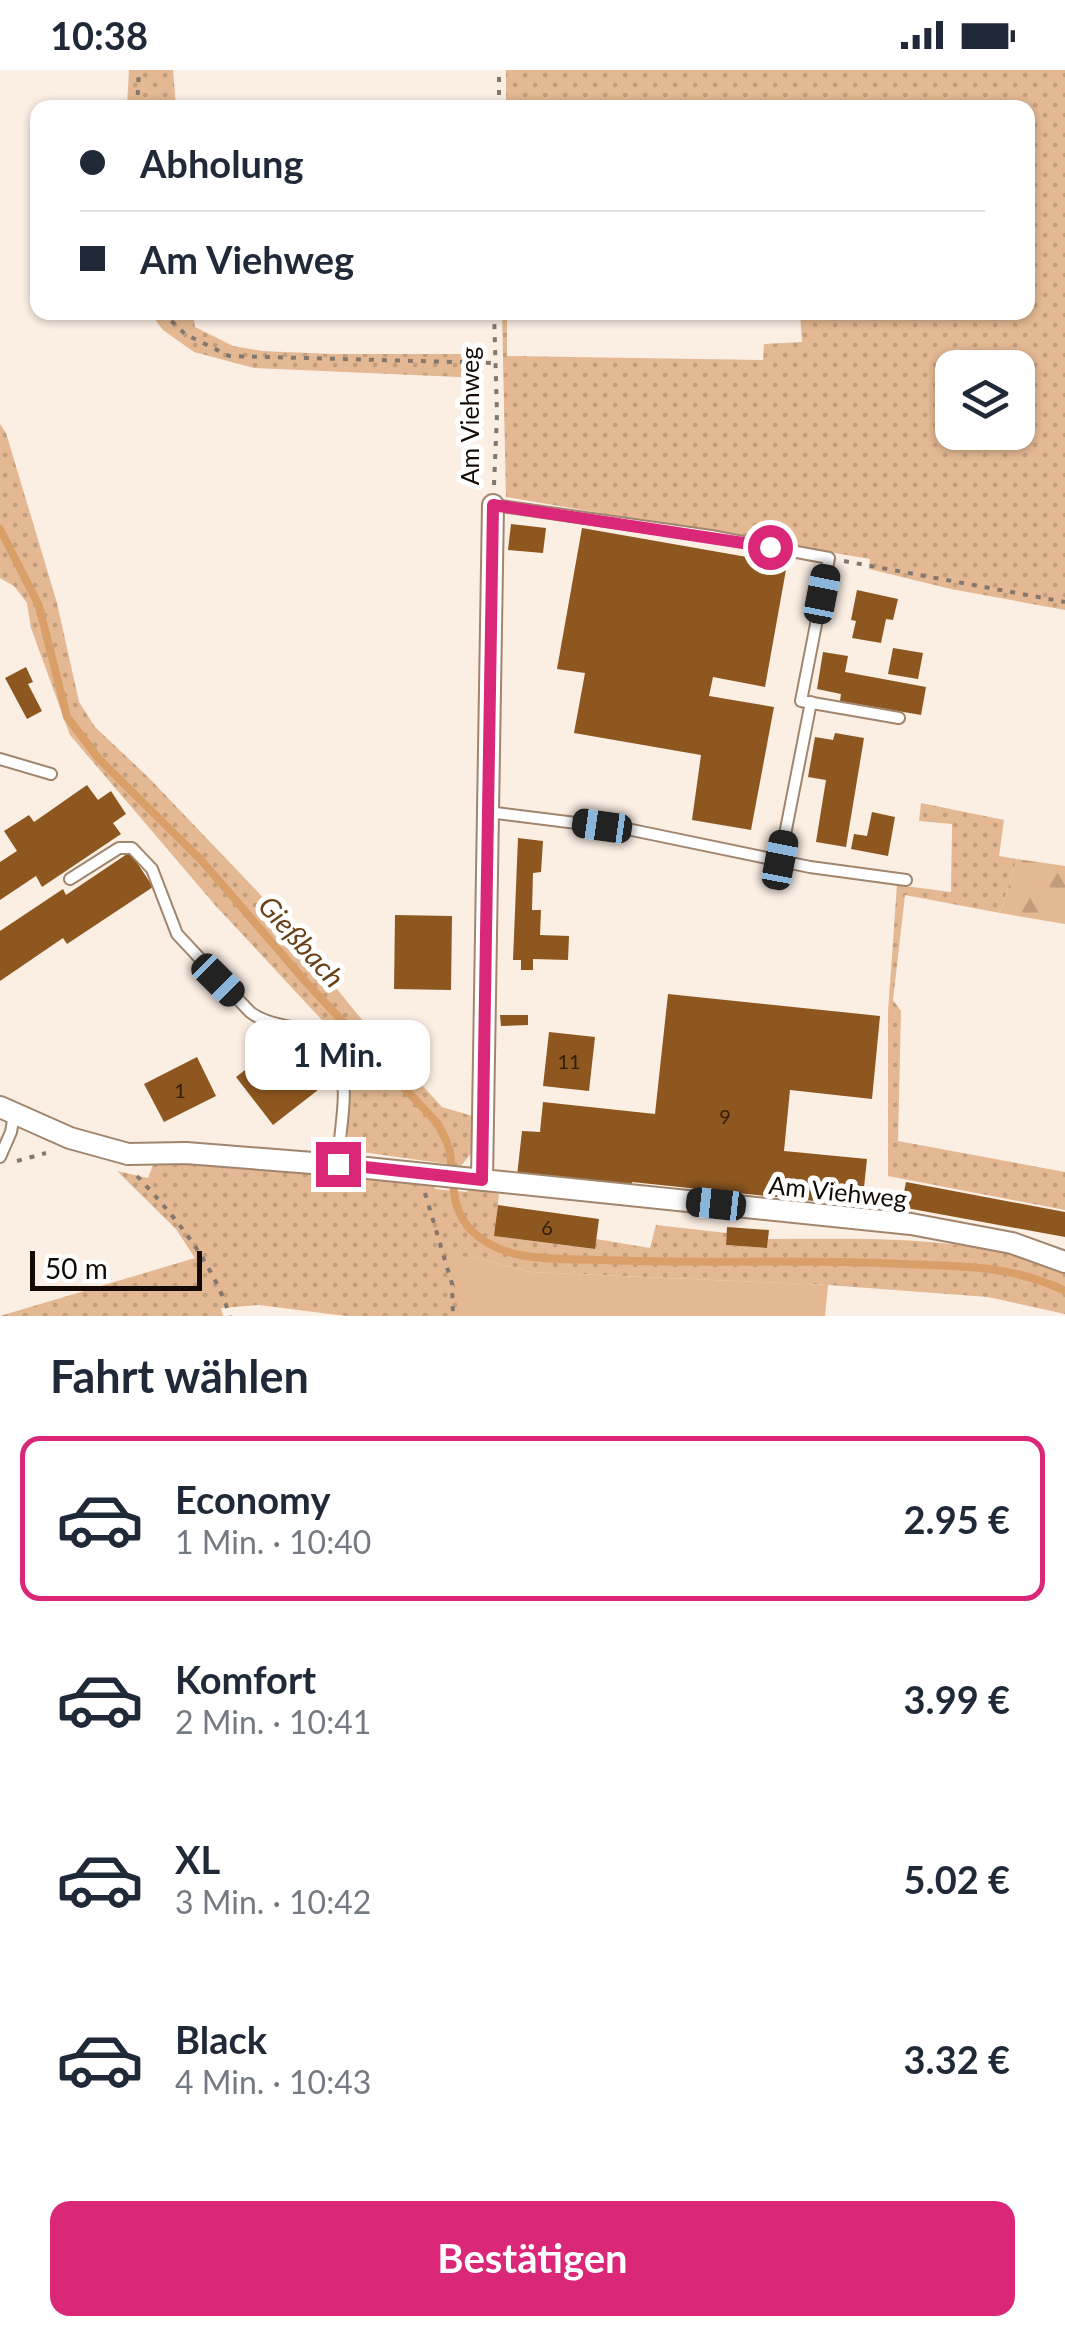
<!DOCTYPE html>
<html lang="de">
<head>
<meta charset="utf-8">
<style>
	:root { --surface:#fff; --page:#f2f2f3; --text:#1f2937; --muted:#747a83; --line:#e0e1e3; --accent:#db2777 }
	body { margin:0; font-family:Lato,sans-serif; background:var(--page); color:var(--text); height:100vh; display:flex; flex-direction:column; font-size:38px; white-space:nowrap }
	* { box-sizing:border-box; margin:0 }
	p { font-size:32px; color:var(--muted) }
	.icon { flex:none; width:55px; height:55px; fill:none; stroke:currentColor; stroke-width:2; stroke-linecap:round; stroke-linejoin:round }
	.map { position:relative; height:1246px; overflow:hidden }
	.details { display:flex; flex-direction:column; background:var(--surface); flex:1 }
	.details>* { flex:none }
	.guide { position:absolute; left:30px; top:30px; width:1005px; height:220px; border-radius:20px; box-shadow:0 2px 8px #0004; display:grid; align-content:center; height:220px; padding:0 50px; background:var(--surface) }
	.controls { position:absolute; left:935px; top:280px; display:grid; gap:20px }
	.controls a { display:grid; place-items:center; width:100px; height:100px; border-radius:20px; background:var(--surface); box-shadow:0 2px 8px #0004; font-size:50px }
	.scale { position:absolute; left:30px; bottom:25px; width:172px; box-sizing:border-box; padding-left:10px; border:5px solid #140a03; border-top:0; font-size:28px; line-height:35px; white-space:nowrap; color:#140a03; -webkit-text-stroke:8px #fff; paint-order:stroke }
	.end { position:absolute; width:45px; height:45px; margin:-22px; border:12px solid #db2777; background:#fff; box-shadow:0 0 0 5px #fff }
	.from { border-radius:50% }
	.bubble { position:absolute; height:70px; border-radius:20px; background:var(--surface); box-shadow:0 2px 8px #0004; font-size:32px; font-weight:700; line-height:70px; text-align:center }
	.car { position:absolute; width:30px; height:60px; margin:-30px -15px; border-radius:12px; box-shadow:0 0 8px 2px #0007; background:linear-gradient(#222 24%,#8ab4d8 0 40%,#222 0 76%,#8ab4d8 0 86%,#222 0) }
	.guide b { display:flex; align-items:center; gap:35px; height:95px; font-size:38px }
	.guide b+b { border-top:2px solid var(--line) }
	.guide i { width:25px; height:25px; background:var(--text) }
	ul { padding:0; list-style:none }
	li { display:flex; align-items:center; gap:30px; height:165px; margin:0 20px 15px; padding:0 30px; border:5px solid transparent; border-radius:20px }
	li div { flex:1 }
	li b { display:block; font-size:38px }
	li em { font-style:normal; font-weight:700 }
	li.on { border-color:var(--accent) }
	li>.icon { width:90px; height:90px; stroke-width:1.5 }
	h2 { padding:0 50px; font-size:45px; line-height:120px }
	.action { display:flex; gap:20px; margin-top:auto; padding:20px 50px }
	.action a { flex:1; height:115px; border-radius:20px; background:var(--accent); color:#fff; font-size:40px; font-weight:700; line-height:115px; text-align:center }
	.status { display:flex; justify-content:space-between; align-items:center; height:70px; padding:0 50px; background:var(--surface); direction:ltr }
	.status svg { height:28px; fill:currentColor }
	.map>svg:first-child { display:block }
	.grass { fill:url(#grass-dots); fill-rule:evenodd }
	.forest { fill:url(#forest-firs) }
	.garden { fill:#e3b892 }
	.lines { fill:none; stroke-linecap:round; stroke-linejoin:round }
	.stream { stroke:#da9f69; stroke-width:8 }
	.building { fill:#8d571f }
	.lane-casing { stroke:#a1856d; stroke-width:14 }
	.street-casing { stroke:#a1856d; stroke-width:24 }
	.path { stroke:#83776e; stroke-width:4; stroke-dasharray:5 8; stroke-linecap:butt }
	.lane { stroke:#fff; stroke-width:10 }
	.street { stroke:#fff; stroke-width:20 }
	.route { stroke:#db2777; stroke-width:12 }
	.labels { text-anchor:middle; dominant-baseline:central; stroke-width:10; stroke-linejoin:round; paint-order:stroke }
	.number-label { font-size:20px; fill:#321d0a }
	.street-label { font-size:25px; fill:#140a03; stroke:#fff }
	.water-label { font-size:28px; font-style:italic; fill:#684118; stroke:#fff }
</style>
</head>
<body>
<div class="status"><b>10:38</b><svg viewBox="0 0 49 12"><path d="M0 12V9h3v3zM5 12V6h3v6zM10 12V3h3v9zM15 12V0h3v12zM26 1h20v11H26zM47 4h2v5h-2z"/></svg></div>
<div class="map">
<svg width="1065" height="1246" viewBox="0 0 1065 1246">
	<defs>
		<pattern id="grass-dots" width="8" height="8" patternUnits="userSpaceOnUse" patternTransform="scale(2.5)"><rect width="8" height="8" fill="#e3b892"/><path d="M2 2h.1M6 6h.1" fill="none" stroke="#c29d7c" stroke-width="1.8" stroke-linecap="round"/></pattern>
		<pattern id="forest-firs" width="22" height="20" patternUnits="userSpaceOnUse" patternTransform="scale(2.5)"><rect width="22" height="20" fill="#e3b892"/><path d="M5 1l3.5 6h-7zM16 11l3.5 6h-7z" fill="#c29d7c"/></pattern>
	</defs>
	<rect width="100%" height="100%" fill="#fbeee3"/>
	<path class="grass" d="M129 0H173L176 37H127Z
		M506 0H1065V540L951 519 869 499 870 489 506 427 502 243H507V286L763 290 764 274 802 272 800 243 1028 242V38L506 37ZM952 298H1018V362H952Z
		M150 243H193L195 257 233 276 262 281 331 284H483L482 308 254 298 194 282 163 260Z
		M0 354 6 363 57 533 79 632 95 657 148 707 258 822 358 945 442 1037 476 1047 472 1082 461 1096 348 1080 347 977 215 835 70 665 31 558 27 533 14 516 0 508Z
		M921 733 1004 750 999 786 1017 789 1000 843 905 825 893 930 901 941 898 1071 1065 1102V1140L888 1106V942L897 815 951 822 952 754 919 751Z
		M160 1092 294 1098 434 1115 435 1119 467 1122 468 1119 499 1124 495 1166 594 1179 596 1169 650 1178 656 1155 727 1163 726 1175 767 1178 768 1169C869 1169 969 1164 1065 1201V1244L988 1227 828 1215 530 1202 474 1187 459 1246H346L259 1235 221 1238 223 1246H0L195 1188 176 1159 117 1101 148 1108 153 1095Z"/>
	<path class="forest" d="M1017 789 1065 796V854L1000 843Z"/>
	<path class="garden" d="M451 1186 474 1187 530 1202 828 1215 825 1246H459Z"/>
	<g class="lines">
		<path class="stream" d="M0 459 39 536 67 647 99 689 202 791 305 911 438 1054C442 1063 448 1072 450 1082 454 1110 450 1140 472 1161 505 1194 559 1188 603 1190 702 1194 801 1189 901 1194 956 1196 1014 1195 1065 1221"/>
	</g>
	<path class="building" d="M511 454 546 458 543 483 508 480Z
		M582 458 787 494 765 617 713 607 709 626 774 637 751 760 692 750 701 685 574 663 585 603 557 599Z
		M857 520 898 529 893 550 886 549 881 573 852 568 856 551 851 550Z
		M893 578 923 583 918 609 888 604Z
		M823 582 848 586 845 602 926 617 921 645 840 631 841 624 817 619Z
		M26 597 33 612 28 614 42 641 27 649 5 608Z
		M835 663 864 668 846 777 816 772 826 710 808 707 815 667 833 670Z
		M87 715 98 730 111 721 126 744 113 753 121 764 42 817 36 806 0 830V792L17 781 4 761 29 745 34 752Z
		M872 742 895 747 888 786 851 779 854 764 867 766Z
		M518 768 543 771 541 802 533 803 532 840H541L540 865 569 866 568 890 533 889V900H521V890H513Z
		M130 782 153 817 67 874 63 868 0 911V861L63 819 66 825Z
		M395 845 452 846 451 920 394 919Z
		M668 924 880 946 872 1029 790 1020 784 1081 867 1089 862 1136 632 1112 631 1118 517 1106 522 1061 540 1062 543 1032 655 1044Z
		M500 945H528V955L501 956Z
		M549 962 595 967 589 1021 543 1016Z
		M290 965 327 1013 273 1055 236 1007Z
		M197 987 216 1026 164 1052 144 1014Z
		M906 1112 1065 1142V1167L901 1137Z
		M498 1135 599 1149 595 1179 494 1166Z
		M727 1157 769 1160 767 1178 726 1175Z"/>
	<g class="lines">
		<g class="lane-casing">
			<path id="lane" d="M494 435 711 466 829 488 801 631 899 648
				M0 689 51 704
				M488 742 632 760 810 797 906 810
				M780 790 811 632
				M70 809 119 778H132L152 799 177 864 250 942C267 955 289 955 309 962 362 981 339 1049 338 1095
				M0 1087 11 1062 14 1044"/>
		</g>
		<g class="street-casing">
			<path id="street" d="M0 1037 70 1068 128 1084 186 1083 338 1095 911 1154 1012 1173 1065 1192
				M482 1110 493 435"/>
		</g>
		<path class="path" d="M137 38 139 0
			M499 38V0
			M162 242 185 264 229 286 493 293
			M494 415 497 344 494 242
			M844 491 1065 532
			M17 1091 46 1083
			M137 1106C177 1149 211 1190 230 1246
			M425 1123 452 1214 453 1246"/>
		<use href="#lane" class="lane"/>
		<use href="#street" class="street"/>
	</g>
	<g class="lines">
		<path class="route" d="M338 1094 482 1110 493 435 770 477"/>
	</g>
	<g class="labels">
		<g class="number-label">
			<text x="569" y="991">11</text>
			<text x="180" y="1020">1</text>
			<text x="725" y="1046">9</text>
			<text x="547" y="1157">6</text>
		</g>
		<g class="street-label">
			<text transform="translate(469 346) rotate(-90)">Am Viehweg</text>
			<text transform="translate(838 1121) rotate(6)">Am Viehweg</text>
		</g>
		<g class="water-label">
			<text transform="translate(302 871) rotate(48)">Gießbach</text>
		</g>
	</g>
</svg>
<div class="controls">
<a><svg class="icon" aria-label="layers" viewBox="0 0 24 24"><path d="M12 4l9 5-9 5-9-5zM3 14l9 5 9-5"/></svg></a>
</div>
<div class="scale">50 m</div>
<i class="end from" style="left:770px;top:477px"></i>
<i class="end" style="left:338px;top:1094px"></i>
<div class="bubble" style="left:245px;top:950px;width:185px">1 Min.</div>
<i class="car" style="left:822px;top:524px;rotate:11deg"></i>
<i class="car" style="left:602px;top:756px;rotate:278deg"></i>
<i class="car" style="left:780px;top:790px;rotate:11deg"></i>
<i class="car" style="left:218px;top:910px;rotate:135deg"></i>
<i class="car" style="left:716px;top:1134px;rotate:276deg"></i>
<div class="guide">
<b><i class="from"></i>Abholung</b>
<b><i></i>Am Viehweg</b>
</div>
</div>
<section class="details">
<h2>Fahrt wählen</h2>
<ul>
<li class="on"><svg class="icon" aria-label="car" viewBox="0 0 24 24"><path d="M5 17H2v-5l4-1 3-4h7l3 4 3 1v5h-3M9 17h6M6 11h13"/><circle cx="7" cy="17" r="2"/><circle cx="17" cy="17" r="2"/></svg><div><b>Economy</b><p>1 Min. · 10:40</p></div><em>2.95 €</em></li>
<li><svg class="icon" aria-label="car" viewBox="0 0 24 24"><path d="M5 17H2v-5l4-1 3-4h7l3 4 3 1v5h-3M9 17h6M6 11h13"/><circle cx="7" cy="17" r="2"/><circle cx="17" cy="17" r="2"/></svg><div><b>Komfort</b><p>2 Min. · 10:41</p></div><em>3.99 €</em></li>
<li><svg class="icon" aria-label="car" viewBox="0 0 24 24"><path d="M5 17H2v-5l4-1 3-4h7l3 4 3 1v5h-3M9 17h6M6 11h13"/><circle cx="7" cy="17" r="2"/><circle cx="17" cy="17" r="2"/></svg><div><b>XL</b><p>3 Min. · 10:42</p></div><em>5.02 €</em></li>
<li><svg class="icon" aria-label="car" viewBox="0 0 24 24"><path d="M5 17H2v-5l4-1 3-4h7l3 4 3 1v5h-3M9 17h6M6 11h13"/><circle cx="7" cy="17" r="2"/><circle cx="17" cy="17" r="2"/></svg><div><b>Black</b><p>4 Min. · 10:43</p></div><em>3.32 €</em></li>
</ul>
<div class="action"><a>Bestätigen</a></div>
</section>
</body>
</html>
